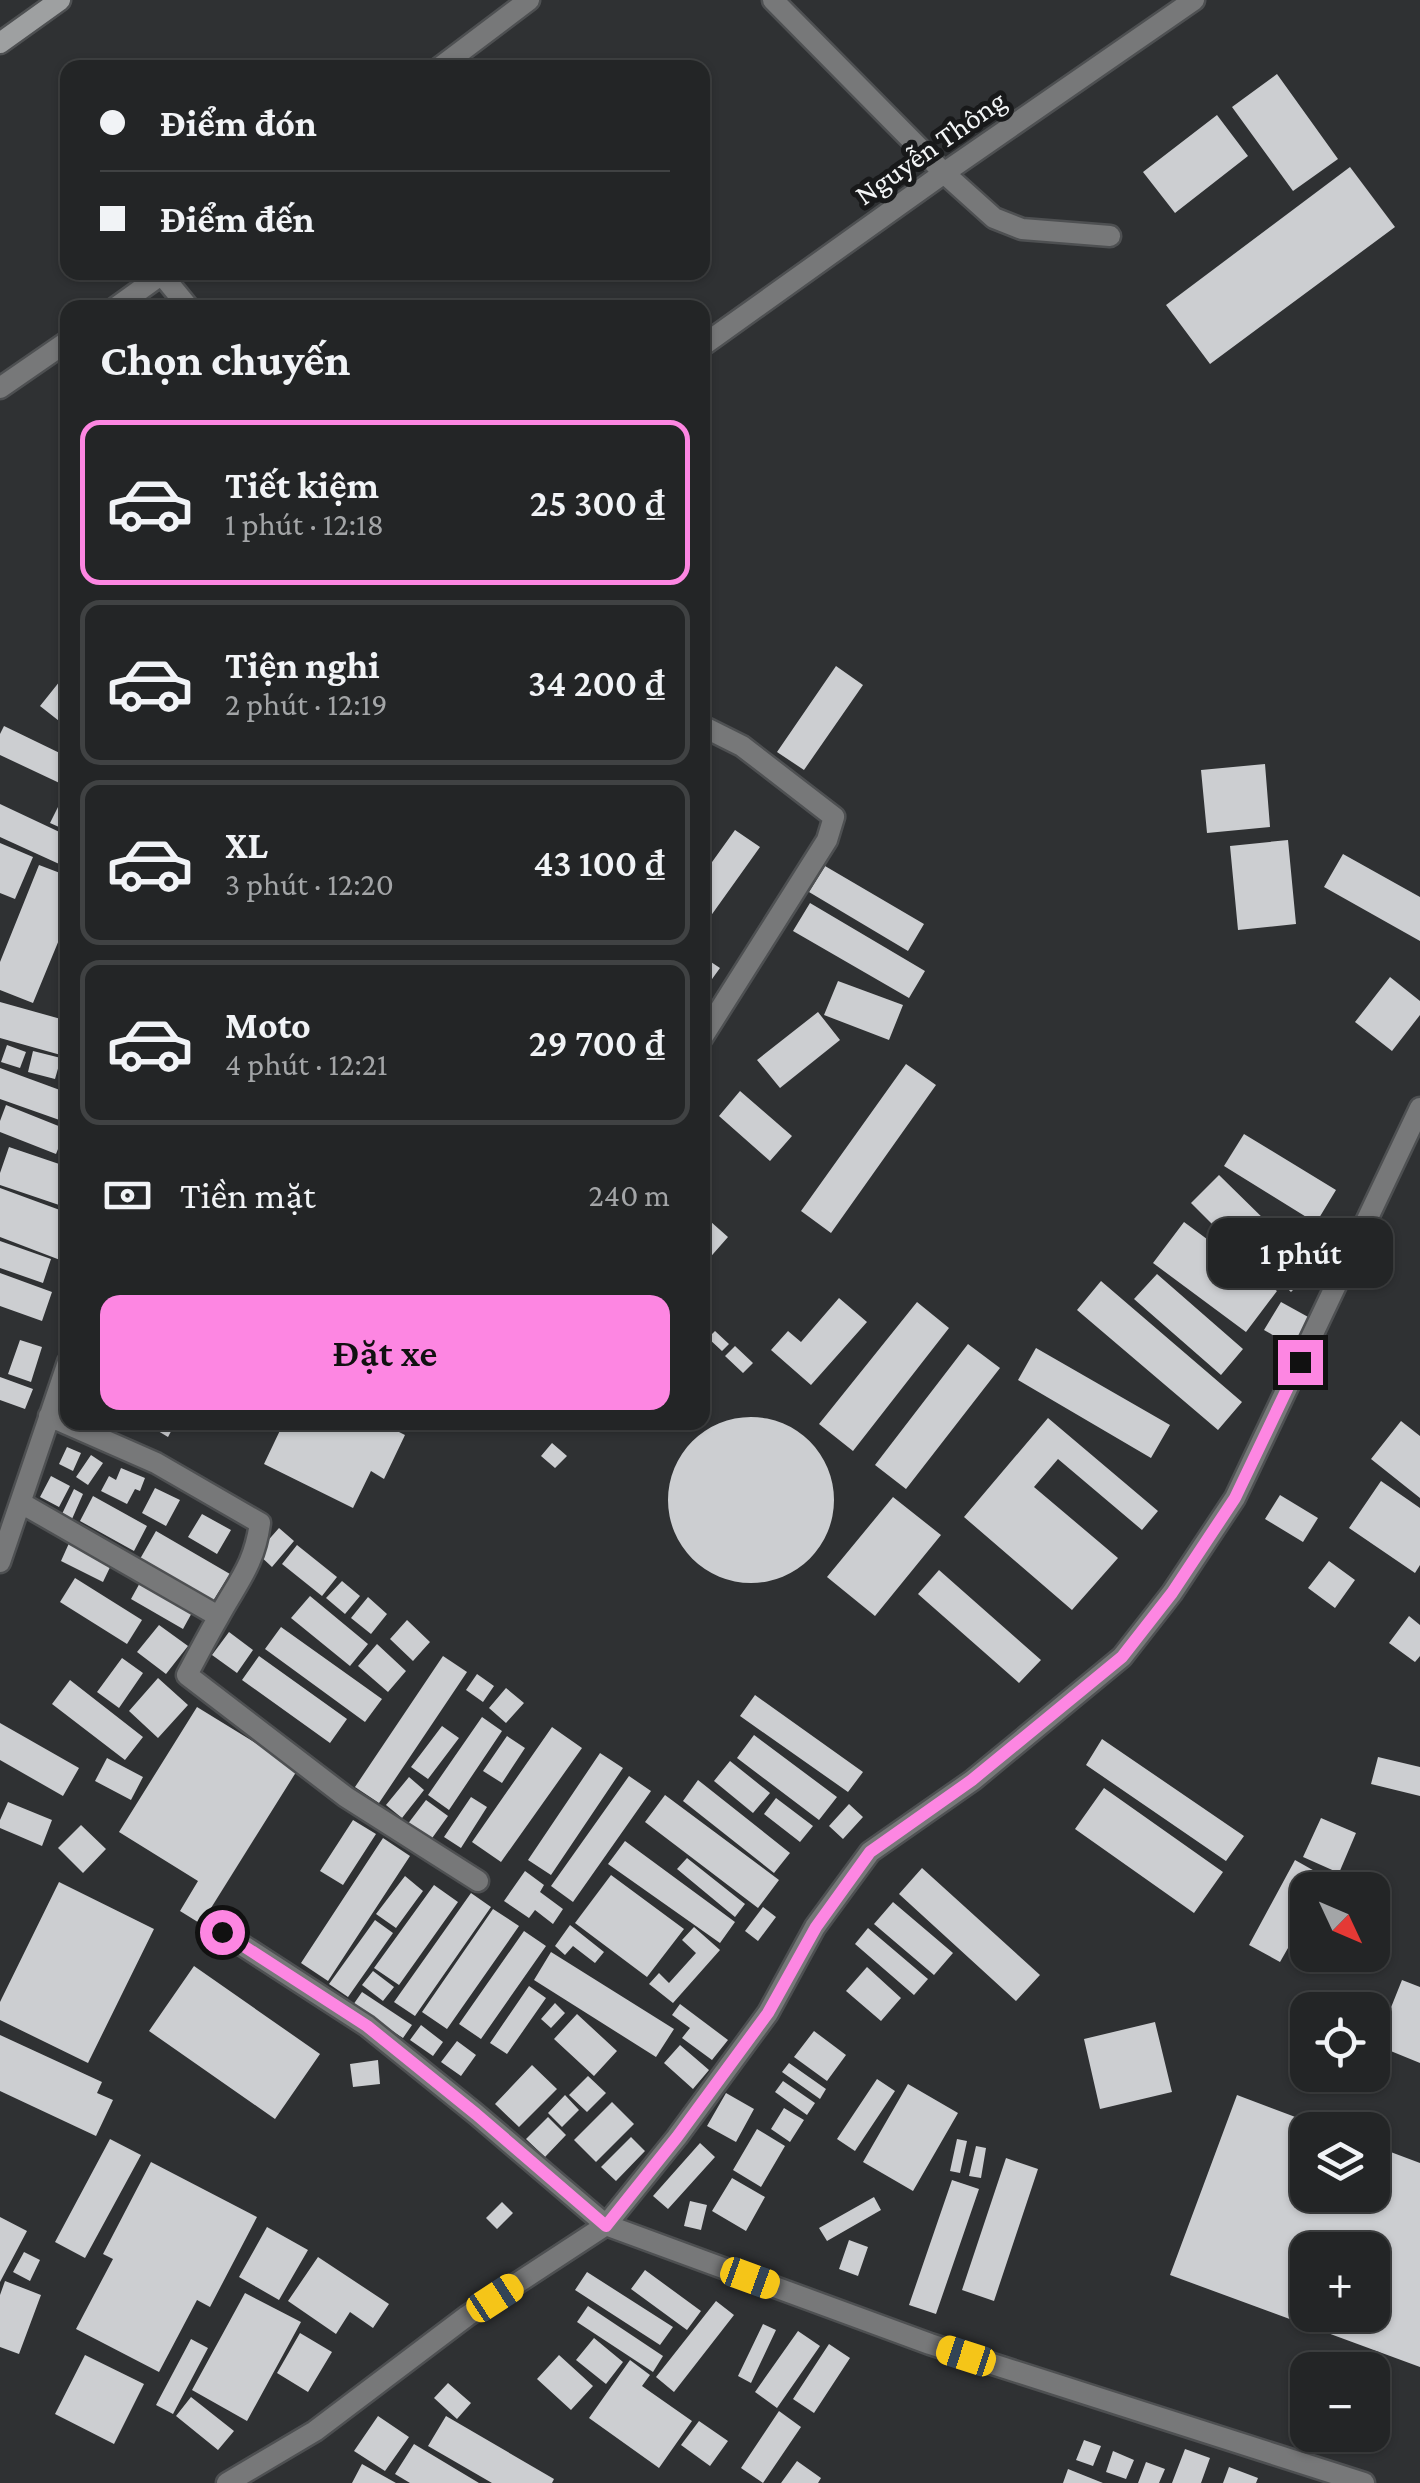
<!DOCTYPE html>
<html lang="vi">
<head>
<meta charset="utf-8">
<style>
	:root { --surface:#232526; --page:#2b2d2e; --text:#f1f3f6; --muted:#a3a5a7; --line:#404243; --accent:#fd86e2 }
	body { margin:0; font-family:"Crimson Pro",serif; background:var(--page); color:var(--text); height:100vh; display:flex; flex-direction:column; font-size:38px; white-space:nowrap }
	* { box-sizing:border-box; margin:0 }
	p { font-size:32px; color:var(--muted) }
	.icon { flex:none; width:55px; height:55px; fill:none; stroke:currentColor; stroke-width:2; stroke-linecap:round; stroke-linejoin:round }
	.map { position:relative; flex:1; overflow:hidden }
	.panel { position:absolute; left:60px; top:300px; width:650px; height:1130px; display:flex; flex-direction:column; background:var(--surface); border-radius:20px; box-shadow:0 2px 8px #0004,0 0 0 2px var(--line) }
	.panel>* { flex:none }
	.banner { position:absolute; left:60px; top:60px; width:650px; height:220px; border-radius:20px; box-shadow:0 2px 8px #0004,0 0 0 2px var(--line); display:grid; align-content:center; height:220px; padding:0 40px; background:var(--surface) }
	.needle { width:65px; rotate:134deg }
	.buttons { position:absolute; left:1290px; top:1872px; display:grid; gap:20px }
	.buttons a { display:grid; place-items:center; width:100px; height:100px; border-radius:20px; background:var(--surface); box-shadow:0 2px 8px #0004,0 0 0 2px var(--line); font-size:50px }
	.end { position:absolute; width:45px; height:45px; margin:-22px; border:12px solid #fd86e2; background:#111; box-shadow:0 0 0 5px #111 }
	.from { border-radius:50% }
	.bubble { position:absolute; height:70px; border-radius:20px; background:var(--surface); box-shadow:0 2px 8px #0004,0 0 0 2px var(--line); font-size:32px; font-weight:600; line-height:70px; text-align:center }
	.car { position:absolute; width:30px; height:60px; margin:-30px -15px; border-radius:12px; box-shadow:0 0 8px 2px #0007; background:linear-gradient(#f5c518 24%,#345 0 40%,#f5c518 0 76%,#345 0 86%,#f5c518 0) }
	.banner b { display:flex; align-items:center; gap:35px; height:95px; font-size:38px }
	.banner b+b { border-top:2px solid var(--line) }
	.banner i { width:25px; height:25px; background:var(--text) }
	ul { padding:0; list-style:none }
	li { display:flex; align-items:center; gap:30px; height:165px; margin:0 20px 15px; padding:0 20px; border:5px solid var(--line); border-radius:20px }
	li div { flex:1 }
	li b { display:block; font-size:38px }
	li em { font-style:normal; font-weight:600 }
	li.active { border-color:var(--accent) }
	li>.icon { width:90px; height:90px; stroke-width:1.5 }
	h2 { padding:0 40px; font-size:45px; line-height:120px }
	.pay { display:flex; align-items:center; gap:25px; height:110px; padding:0 40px; font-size:38px }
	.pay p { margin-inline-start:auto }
	.button { display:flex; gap:20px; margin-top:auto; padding:20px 40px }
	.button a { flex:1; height:115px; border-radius:20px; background:var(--accent); color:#111; font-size:40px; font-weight:600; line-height:115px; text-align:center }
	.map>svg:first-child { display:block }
	.building { fill:#ccced1; fill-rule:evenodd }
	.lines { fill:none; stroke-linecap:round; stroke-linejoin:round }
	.street-casing { stroke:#4e5052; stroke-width:25 }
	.secondary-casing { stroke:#4e5052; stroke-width:25 }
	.street { stroke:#777879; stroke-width:20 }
	.secondary { stroke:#9ea0a1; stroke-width:20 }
	.route { stroke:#fd86e2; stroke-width:12 }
	.labels { text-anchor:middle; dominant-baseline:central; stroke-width:10; stroke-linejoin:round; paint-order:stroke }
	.street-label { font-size:30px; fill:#f3f5f6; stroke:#18191a }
</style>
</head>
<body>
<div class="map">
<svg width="1420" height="2483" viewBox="0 0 1420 2483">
	<rect width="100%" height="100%" fill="#2f3133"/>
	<path class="building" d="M1277 74 1338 159 1293 191 1232 107Z
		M1217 115 1248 156 1175 213 1143 172Z
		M1350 167 1395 227 1210 364 1166 305Z
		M836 666 863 685 804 770 777 752Z
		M68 671V728L40 706Z
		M4 726 68 757V787L0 755V734Z
		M1265 764 1270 827 1207 833 1201 770Z
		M64 795 68 797V831L50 823Z
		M0 804 68 836V868L0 837Z
		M735 830 760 847 705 924 702 922V876Z
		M1288 840 1296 924 1238 930 1230 846Z
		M0 843 33 857 15 899 0 893Z
		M1343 854 1420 897V941L1324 887Z
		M39 865 68 876V937L61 935 33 1003 0 990V962Z
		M825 866 924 924 908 951 809 892Z
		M810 903 925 971 909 998 793 931Z
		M702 956 720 968 702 993Z
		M1390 977 1420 1001V1015L1392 1051 1355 1022Z
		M838 981 903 1005 889 1040 824 1015Z
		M0 1002 68 1021V1057L0 1038Z
		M818 1012 840 1040 780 1088 757 1060Z
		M7 1045 26 1052 20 1068 1 1062Z
		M33 1051 61 1058 55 1079 28 1072Z
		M906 1064 936 1085 831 1233 801 1211Z
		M0 1068 68 1093V1123L0 1099Z
		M740 1091 792 1136 770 1161 719 1116Z
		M6 1105 66 1129 56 1154 0 1132V1121Z
		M1244 1134 1336 1190 1316 1223 1224 1166Z
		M9 1147 68 1167V1208L0 1185V1173Z
		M1219 1175 1279 1234 1250 1262 1191 1203Z
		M0 1188 68 1213V1263L0 1237Z
		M702 1214 728 1237 706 1262 702 1259Z
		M1184 1222 1277 1291 1246 1332 1153 1263Z
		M0 1241 51 1259 43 1283 0 1268Z
		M1287 1245 1313 1270 1291 1292 1266 1268Z
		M0 1273 52 1292 42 1321 0 1306Z
		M1157 1274 1243 1349 1221 1375 1134 1299Z
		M1101 1281 1242 1402 1218 1430 1077 1310Z
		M839 1298 867 1322 811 1385 771 1350 788 1331 801 1342Z
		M917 1302 949 1328 853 1451 819 1424Z
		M1281 1302 1310 1318 1294 1347 1264 1330Z
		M715 1331 729 1344 722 1351 708 1338Z
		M20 1340 42 1347 31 1382 8 1374Z
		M968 1344 1000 1368 906 1489 875 1465Z
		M735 1346 753 1363 743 1373 725 1356Z
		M1036 1348 1170 1425 1151 1458 1018 1380Z
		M0 1377 33 1389 25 1409 0 1400Z
		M668 1500a83 83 0 1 1 166 0a83 83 0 1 1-166 0Z
		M1048 1418 1158 1511 1142 1530 1058 1459 1034 1487 1118 1558 1072 1610 964 1517Z
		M1401 1421 1420 1436V1498L1371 1459Z
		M143 1422H176L168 1437Z
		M284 1422H379L405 1435 384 1479 371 1471 353 1508 264 1464Z
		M552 1443 567 1456 555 1468 541 1456Z
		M67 1447 81 1453 73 1471 59 1464Z
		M91 1455 103 1463 88 1485 76 1477Z
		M121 1468 145 1478 140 1491 135 1489 127 1504 101 1491 109 1476 116 1480Z
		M51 1476 70 1486 59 1507 40 1497Z
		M1381 1481 1420 1508V1565L1415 1573 1349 1528Z
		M155 1488 180 1500 166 1526 142 1513Z
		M74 1489 83 1494 72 1519 62 1514Z
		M1280 1495 1318 1518 1303 1542 1265 1519Z
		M93 1496 147 1526 134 1551 80 1521Z
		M893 1497 941 1535 875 1616 827 1577Z
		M202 1514 231 1530 217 1554 188 1537Z
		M279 1528 294 1541 272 1567 257 1553Z
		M156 1531 230 1574 213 1601 140 1559Z
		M70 1541 113 1561 103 1582 61 1561Z
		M297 1545 337 1577 322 1596 282 1564Z
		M1329 1561 1355 1580 1335 1608 1308 1588Z
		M939 1570 1041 1660 1019 1683 918 1594Z
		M75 1578 142 1620 127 1644 60 1602Z
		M142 1579 194 1609 183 1629 131 1599Z
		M342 1581 360 1596 345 1614 326 1598Z
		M310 1596 368 1644 350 1666 291 1618Z
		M368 1597 387 1614 371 1634 351 1618Z
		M1409 1616 1420 1625V1656L1415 1662 1389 1643Z
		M407 1620 430 1642 413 1661 390 1639Z
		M159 1625 188 1646 166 1674 137 1652Z
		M281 1627 382 1699 365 1722 265 1649Z
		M229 1632 253 1650 237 1673 212 1655Z
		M377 1644 406 1671 388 1692 358 1666Z
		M259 1656 347 1719 330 1743 242 1680Z
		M443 1656 467 1672 379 1803 355 1787Z
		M122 1658 143 1673 119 1708 97 1692Z
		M477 1674 494 1686 483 1702 466 1690Z
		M158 1678 188 1705 158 1738 129 1711Z
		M70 1680 143 1737 125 1760 52 1704Z
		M506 1688 524 1703 506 1723 489 1708Z
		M755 1695 863 1772 848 1792 740 1716Z
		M197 1707 298 1769 201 1924 180 1911 198 1881 119 1832Z
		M482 1717 502 1731 449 1810 428 1795Z
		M0 1723 79 1768 63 1796 0 1760Z
		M442 1726 459 1738 428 1779 411 1767Z
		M552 1727 582 1748 501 1862 472 1842Z
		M754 1735 837 1797 819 1820 737 1758Z
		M507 1736 525 1748 502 1783 483 1771Z
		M1102 1739 1244 1836 1226 1861 1086 1765Z
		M600 1753 623 1768 551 1875 528 1860Z
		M1378 1757 1420 1767V1796L1371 1784Z
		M107 1758 143 1777 131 1800 95 1781Z
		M730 1761 770 1793 753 1813 714 1781Z
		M629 1776 651 1791 573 1902 551 1886Z
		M409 1777 424 1790 402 1818 386 1805Z
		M698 1780 790 1853 774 1873 683 1801Z
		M1104 1788 1223 1872 1194 1913 1075 1829Z
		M665 1795 779 1880 758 1908 645 1822Z
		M471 1797 487 1807 461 1848 444 1837Z
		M776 1798 813 1826 800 1842 764 1814Z
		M426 1800 448 1816 430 1841 407 1825Z
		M8 1802 52 1820 42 1846 0 1828V1820Z
		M849 1804 863 1817 843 1839 829 1826Z
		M1321 1818 1356 1833 1339 1873 1303 1857Z
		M353 1820 376 1834 343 1885 320 1871Z
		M81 1825 106 1849 83 1873 58 1848Z
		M383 1838 410 1856 328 1981 301 1963Z
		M625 1841 735 1922 720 1943 608 1864Z
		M687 1858 745 1904 735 1917 677 1869Z
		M1295 1860 1327 1878 1320 1890H1308V1913L1280 1962 1249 1945Z
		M922 1868 1040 1975 1016 2001 899 1894Z
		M525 1871 544 1885 540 1892 563 1909 553 1924 535 1910 529 1918 504 1901Z
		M611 1875 684 1929 647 1977 575 1923Z
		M405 1876 423 1891 396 1928 376 1914Z
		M59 1882 154 1929 88 2063 0 2020V2002Z
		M434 1885 458 1902 399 1985 374 1968Z
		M471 1893 491 1907 415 2016 394 2002Z
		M893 1902 953 1953 934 1975 874 1924Z
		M763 1907 776 1917 758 1941 745 1931Z
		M493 1909 519 1926 447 2029 422 2012Z
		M375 1920 393 1933 348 1997 329 1984Z
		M570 1925 604 1952 595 1963 573 1946 565 1955 555 1946Z
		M694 1927 720 1950 673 2003 649 1984 659 1973 669 1983 696 1953 682 1940Z
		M868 1928 928 1979 914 1995 855 1944Z
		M524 1931 546 1946 481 2039 459 2024Z
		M551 1952 674 2029 656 2057 534 1980Z
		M194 1966 320 2054 275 2119 149 2031Z
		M867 1967 901 1998 881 2021 846 1991Z
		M373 1971 394 1987 383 2001 362 1985Z
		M1402 1980 1420 1987V2063L1376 2045Z
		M529 1986 546 1998 507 2054 490 2043Z
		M362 1992 412 2025 403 2038 353 2005Z
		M555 2003 565 2013 551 2028 541 2019Z
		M680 2004 728 2040 712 2060 682 2038 690 2028 672 2015Z
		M577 2014 617 2051 594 2076 554 2039Z
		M1155 2022 1172 2092 1100 2109 1084 2039Z
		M421 2025 443 2042 433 2056 410 2040Z
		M814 2031 846 2055 827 2081 794 2057Z
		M0 2035 102 2082 97 2093 113 2100 96 2136 0 2091Z
		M457 2041 476 2055 461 2076 441 2062Z
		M680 2045 709 2070 693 2089 664 2063Z
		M378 2060 380 2084 353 2087 350 2064Z
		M789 2063 826 2089 820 2099 782 2072Z
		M532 2065 557 2089 519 2127 495 2104Z
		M588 2076 606 2093 587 2112 569 2095Z
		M877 2079 895 2091 855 2151 837 2139Z
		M783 2081 815 2103 807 2115 775 2092Z
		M908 2084 958 2113 913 2191 863 2162Z
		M726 2093 754 2109 736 2142 707 2126Z
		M565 2095 579 2110 562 2127 548 2113Z
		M1237 2095 1330 2130H1308V2195H1372V2145L1420 2163V2367L1170 2275ZM1308 2250H1372V2315H1308Z
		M612 2102 634 2124 596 2162 574 2140Z
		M784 2108 804 2120 790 2142 771 2129Z
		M548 2117 566 2135 545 2157 526 2139Z
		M757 2129 785 2146 761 2187 733 2170Z
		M631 2137 645 2151 616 2181 601 2167Z
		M110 2139 141 2155 85 2258 55 2242Z
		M957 2139 967 2141 960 2173 950 2171Z
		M700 2143 715 2157 668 2209 653 2196Z
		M976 2146 986 2148 981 2178 969 2176Z
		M1006 2158 1038 2169 994 2301 962 2290Z
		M151 2162 257 2217 210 2307 197 2300 159 2372 76 2329 113 2259 103 2254Z
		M732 2178 765 2197 746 2231 712 2211Z
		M952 2180 979 2189 936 2314 909 2305Z
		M874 2197 881 2210 827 2241 819 2228Z
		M690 2201 707 2205 701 2230 684 2226Z
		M502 2202 513 2213 497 2229 486 2218Z
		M0 2217 27 2231 0 2282Z
		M267 2227 308 2250 279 2300 239 2277Z
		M849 2240 868 2247 858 2276 839 2269Z
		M24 2252 40 2260 30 2281 13 2272Z
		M318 2257 389 2304 373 2328 350 2312 336 2334 288 2301Z
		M645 2270 701 2311 687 2330 631 2289Z
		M587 2272 673 2327 660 2345 575 2290Z
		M5 2281 41 2295 19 2354 0 2347V2295Z
		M245 2293 301 2322 247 2421 192 2390Z
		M716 2301 734 2315 674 2392 656 2377Z
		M588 2306 663 2356 653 2372 577 2322Z
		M763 2324 776 2330 751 2383 738 2376Z
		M798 2331 820 2346 777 2408 755 2392Z
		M300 2333 332 2352 308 2392 277 2373Z
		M594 2338 623 2362 606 2384 576 2360Z
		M191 2339 208 2348 173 2414 156 2405Z
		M829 2344 850 2358 814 2413 793 2399Z
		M85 2355 144 2384 114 2444 55 2414Z
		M559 2355 593 2386 571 2410 537 2379Z
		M630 2360 650 2375 642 2386 692 2421 659 2468 589 2418Z
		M448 2383 471 2403 457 2419 434 2398Z
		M191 2397 234 2431 218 2450 176 2416Z
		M779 2411 801 2427 763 2483 741 2468Z
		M378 2416 409 2437 385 2471 354 2451Z
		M446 2416 554 2479 552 2483H492L428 2446Z
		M699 2421 728 2441 710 2466 681 2445Z
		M1084 2440 1101 2446 1093 2466 1076 2460Z
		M414 2444 479 2483H410L395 2474Z
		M1185 2449 1210 2458 1201 2483H1172Z
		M1113 2451 1134 2460 1126 2479 1106 2472Z
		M797 2461 821 2478 818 2483H781Z
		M1146 2462 1165 2469 1159 2483H1138Z
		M362 2464 396 2483H352Z
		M1229 2467 1258 2478 1256 2483H1223Z
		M1068 2469 1103 2483H1063Z"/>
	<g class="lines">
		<g class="street-casing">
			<path id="street" d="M773 0 944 173 994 218 1022 229 1110 236
				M439 68 529 0
				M162 275 189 308
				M115 308 165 272
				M702 346 944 173 1194 0
				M0 388 68 341
				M702 726 742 746 834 817 827 840 702 1038
				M49 1416 156 1463 260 1523C254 1566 238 1581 218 1618 207 1637 197 1656 187 1675L346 1797 478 1881
				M21 1503 218 1616
				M0 1562 68 1362
				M222 1932 367 2026 476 2114 606 2225 677 2137 768 2013 815 1927 870 1852 973 1780 1122 1657 1172 1593 1235 1498 1420 1108
				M227 2483 315 2431 467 2316 606 2225 930 2344 1364 2483"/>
		</g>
		<g class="secondary-casing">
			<path id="secondary" d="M0 43 60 0"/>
		</g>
		<use href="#street" class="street"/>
		<use href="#secondary" class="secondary"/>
	</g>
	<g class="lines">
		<path class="route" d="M222 1932 367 2026 476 2114 606 2226 677 2137 768 2013 816 1927 870 1852 972 1780 1122 1657 1172 1593 1235 1498 1300 1362"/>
	</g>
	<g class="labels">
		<g class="street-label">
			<text transform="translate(930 147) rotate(-35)">Nguyễn Thông</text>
		</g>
	</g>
</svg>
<div class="buttons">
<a><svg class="needle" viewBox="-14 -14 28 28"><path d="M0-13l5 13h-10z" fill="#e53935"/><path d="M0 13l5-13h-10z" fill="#a3a5a7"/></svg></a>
<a><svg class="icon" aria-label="locate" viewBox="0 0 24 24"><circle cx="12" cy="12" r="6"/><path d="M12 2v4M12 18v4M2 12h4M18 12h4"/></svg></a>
<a><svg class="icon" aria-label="layers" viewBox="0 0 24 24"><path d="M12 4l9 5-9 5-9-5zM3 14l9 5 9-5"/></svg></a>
<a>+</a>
<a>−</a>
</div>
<i class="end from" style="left:222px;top:1932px"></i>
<i class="end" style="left:1300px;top:1362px"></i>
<div class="bubble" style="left:1208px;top:1218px;width:185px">1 phút</div>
<i class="car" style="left:750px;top:2278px;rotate:110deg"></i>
<i class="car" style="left:495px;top:2298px;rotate:57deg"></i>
<i class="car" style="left:966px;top:2356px;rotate:288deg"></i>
<div class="banner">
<b><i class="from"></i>Điểm đón</b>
<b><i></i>Điểm đến</b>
</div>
<section class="panel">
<h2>Chọn chuyến</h2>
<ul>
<li class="active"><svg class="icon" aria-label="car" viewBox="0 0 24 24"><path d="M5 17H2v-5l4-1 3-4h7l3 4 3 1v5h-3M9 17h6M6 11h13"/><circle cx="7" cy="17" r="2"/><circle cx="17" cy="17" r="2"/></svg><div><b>Tiết kiệm</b><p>1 phút · 12:18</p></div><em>25 300 ₫</em></li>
<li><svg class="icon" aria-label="car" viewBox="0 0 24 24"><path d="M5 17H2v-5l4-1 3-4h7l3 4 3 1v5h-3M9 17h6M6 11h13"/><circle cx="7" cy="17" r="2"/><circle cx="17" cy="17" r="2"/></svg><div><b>Tiện nghi</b><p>2 phút · 12:19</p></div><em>34 200 ₫</em></li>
<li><svg class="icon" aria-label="car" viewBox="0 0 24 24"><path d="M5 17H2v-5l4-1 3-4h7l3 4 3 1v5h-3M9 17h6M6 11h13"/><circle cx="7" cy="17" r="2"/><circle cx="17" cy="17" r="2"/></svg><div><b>XL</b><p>3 phút · 12:20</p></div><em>43 100 ₫</em></li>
<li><svg class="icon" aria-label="car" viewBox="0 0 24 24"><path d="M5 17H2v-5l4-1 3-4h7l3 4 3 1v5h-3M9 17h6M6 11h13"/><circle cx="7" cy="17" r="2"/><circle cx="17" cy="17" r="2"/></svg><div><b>Moto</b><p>4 phút · 12:21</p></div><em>29 700 ₫</em></li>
</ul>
<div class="pay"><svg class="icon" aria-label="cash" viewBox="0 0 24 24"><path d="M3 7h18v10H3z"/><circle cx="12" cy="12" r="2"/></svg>Tiền mặt<p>240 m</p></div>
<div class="button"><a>Đặt xe</a></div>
</section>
</div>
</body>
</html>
